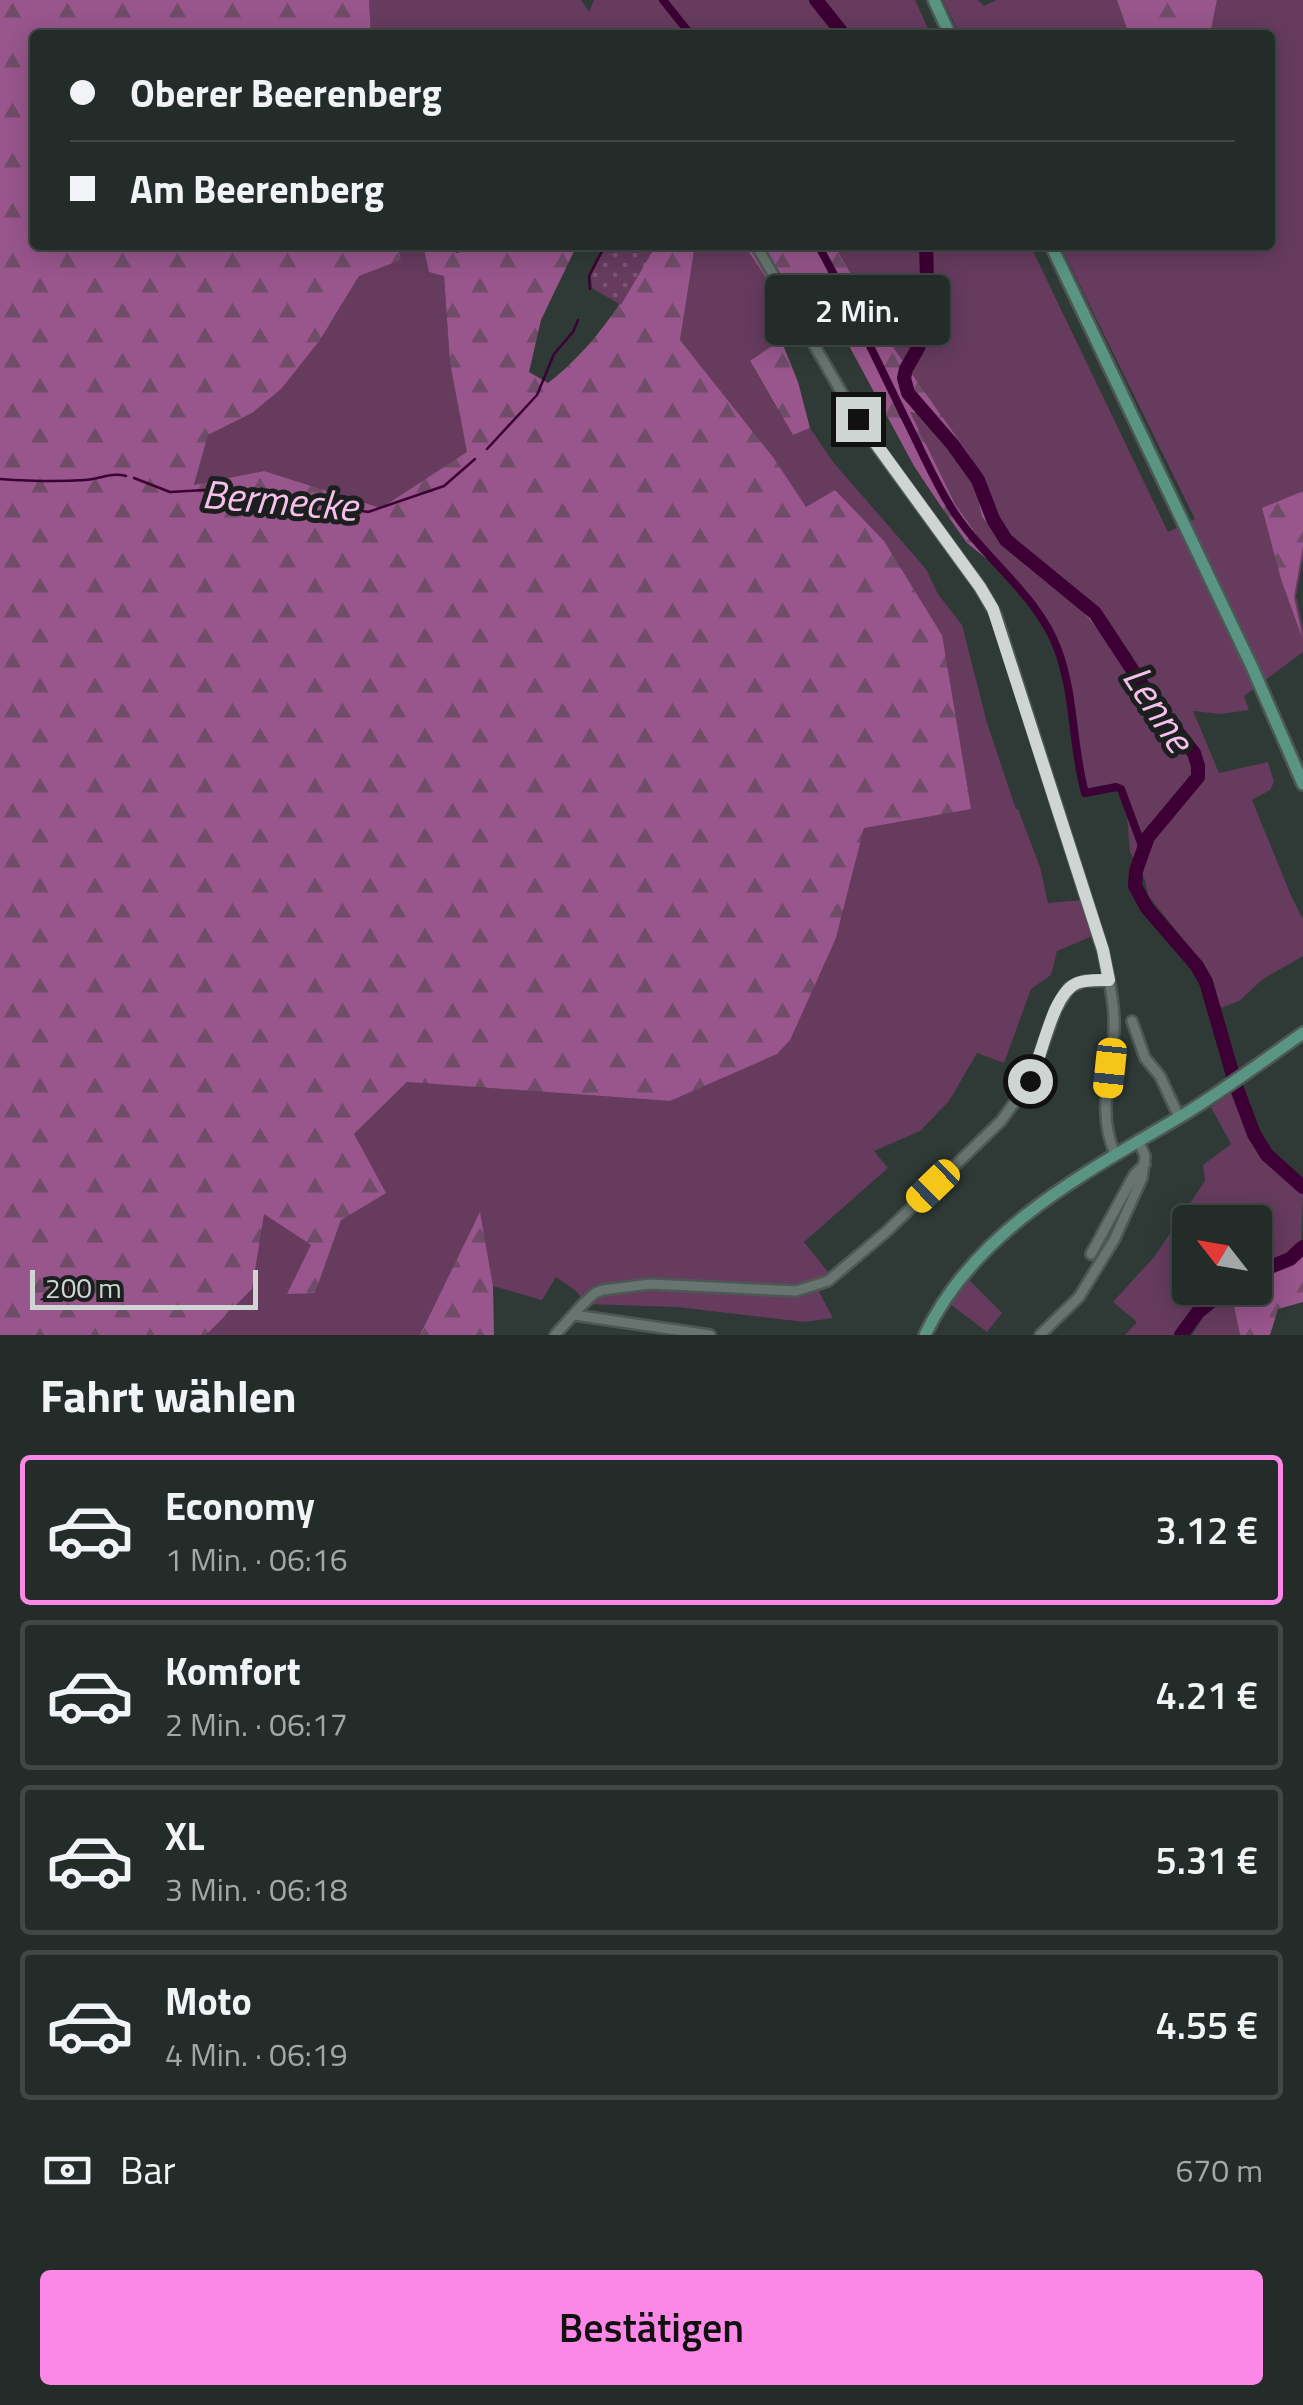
<!DOCTYPE html>
<html lang="de">
<head>
<meta charset="utf-8">
<style>
	:root { --surface:#232c28; --page:#2f3834; --text:#f1f3f6; --muted:#a3a7a8; --line:#404845; --accent:#fb87e6 }
	body { margin:0; font-family:"Titillium Web",sans-serif; background:var(--page); color:var(--text); height:100vh; display:flex; flex-direction:column; font-size:38px; white-space:nowrap }
	* { box-sizing:border-box; margin:0 }
	p { font-size:32px; color:var(--muted) }
	.icon { flex:none; width:55px; height:55px; fill:none; stroke:currentColor; stroke-width:2; stroke-linecap:round; stroke-linejoin:round }
	.map { position:relative; height:1335px; overflow:hidden }
	.panel { display:flex; flex-direction:column; background:var(--surface); flex:1 }
	.panel>* { flex:none }
	.guide { position:absolute; left:30px; top:30px; width:1245px; height:220px; border-radius:10px; box-shadow:0 5px 25px #0003,0 0 0 2px var(--line); display:grid; align-content:center; height:220px; padding:0 40px; background:var(--surface) }
	.needle { width:65px; rotate:301deg }
	.fabs { position:absolute; left:1172px; top:1205px; display:grid; gap:20px }
	.fabs a { display:grid; place-items:center; width:100px; height:100px; border-radius:10px; background:var(--surface); box-shadow:0 5px 25px #0003,0 0 0 2px var(--line); font-size:50px }
	.scale { position:absolute; left:30px; bottom:25px; width:228px; box-sizing:border-box; padding-left:10px; border:5px solid #ced5d2; border-top:0; font-size:28px; line-height:35px; white-space:nowrap; color:#ced5d2; -webkit-text-stroke:8px #1b201e; paint-order:stroke }
	.end { position:absolute; width:45px; height:45px; margin:-22px; border:12px solid #ced5d2; background:#111; box-shadow:0 0 0 5px #111 }
	.from { border-radius:50% }
	.bubble { position:absolute; height:70px; border-radius:10px; background:var(--surface); box-shadow:0 5px 25px #0003,0 0 0 2px var(--line); font-size:32px; font-weight:600; line-height:70px; text-align:center }
	.car { position:absolute; width:30px; height:60px; margin:-30px -15px; border-radius:12px; box-shadow:0 0 8px 2px #0007; background:linear-gradient(#f5c518 24%,#345 0 40%,#f5c518 0 76%,#345 0 86%,#f5c518 0) }
	.guide b { display:flex; align-items:center; gap:35px; height:95px; font-size:38px }
	.guide b+b { border-top:2px solid var(--line) }
	.guide i { width:25px; height:25px; background:var(--text) }
	ul { padding:0; list-style:none }
	li { display:flex; align-items:center; gap:30px; height:150px; margin:0 20px 15px; padding:0 20px; border:5px solid var(--line); border-radius:10px }
	li div { flex:1 }
	li b { display:block; font-size:38px }
	li em { font-style:normal; font-weight:600 }
	li.active { border-color:var(--accent) }
	li>.icon { width:90px; height:90px; stroke-width:1.5 }
	h2 { padding:0 40px; font-size:45px; line-height:120px }
	.pay { display:flex; align-items:center; gap:25px; height:110px; padding:0 40px; font-size:38px }
	.pay p { margin-inline-start:auto }
	.button { display:flex; gap:20px; margin-top:auto; padding:20px 40px }
	.button a { flex:1; height:115px; border-radius:10px; background:var(--accent); color:#111; font-size:40px; font-weight:600; line-height:115px; text-align:center }
	.map>svg:first-child { display:block }
	.green { fill:#663b5e }
	.forest { fill:url(#forest-firs) }
	.park { fill:url(#park-dots) }
	.lines { fill:none; stroke-linecap:round; stroke-linejoin:round }
	.stream { stroke:#3c0034; stroke-width:2.5 }
	.canal { stroke:#3c0034; stroke-width:8 }
	.river { stroke:#3c0034; stroke-width:14 }
	.minor-casing { stroke:#4d5854; stroke-width:14 }
	.major-casing { stroke:#4d5854; stroke-width:16 }
	.minor { stroke:#67746f; stroke-width:9 }
	.major { stroke:#5a9483; stroke-width:11 }
	.route { stroke:#ced5d2; stroke-width:12 }
	.labels { text-anchor:middle; dominant-baseline:central; stroke-width:10; stroke-linejoin:round; paint-order:stroke }
	.water-label { font-size:40px; font-style:italic; fill:#f7bfeb; stroke:#1b201e }
</style>
</head>
<body>
<div class="map">
<svg width="1303" height="1335" viewBox="0 0 1303 1335">
	<defs>
		<pattern id="forest-firs" width="22" height="20" patternUnits="userSpaceOnUse" patternTransform="scale(2.5)"><rect width="22" height="20" fill="#98568c"/><path d="M5 1l3.5 6h-7zM16 11l3.5 6h-7z" fill="#704c69"/></pattern>
		<pattern id="park-dots" width="8" height="8" patternUnits="userSpaceOnUse" patternTransform="scale(2.5)"><rect width="8" height="8" fill="#663b5e"/><path d="M2 2h.1M6 6h.1" fill="none" stroke="#7b5674" stroke-width="1.8" stroke-linecap="round"/></pattern>
	</defs>
	<rect width="100%" height="100%" fill="#2f3a36"/>
	<path class="green" d="M369 0H581L589 12 594 0H915L931 35H371Z
		M943 0H978L984 6 997 0H1117L1129 35H960Z
		M1217 0H1303V558L1296 596 1303 628V652L1244 696 1249 710 1221 714 1193 711 1219 773 1268 762 1274 782 1270 790 1252 800 1292 898 1303 919V956L1263 979 1239 1001 1221 1008 1195 955 1148 895 1145 880 1130 852 1126 804 1123 791 1116 787 1085 793C1071 741 1074 686 1052 636 1039 607 1015 589 997 563 982 543 965 522 953 500 937 471 923 441 909 411L918 413 974 479 982 517 1000 539 1080 608 1118 654 1155 710 1184 747 1191 739 1150 684 1132 655 1092 608 1030 557 1008 532 970 456 895 350 834 245H1030L1168 532 1195 519 1060 245H1270V35H1210Z
		M397 245H423L429 272 444 275 450 363 468 452 381 508 264 471 194 486 208 435 252 413 320 340 359 276 400 260Z
		M695 245H744L803 332 781 340 750 362 793 435 810 428 833 462 926 569 938 594 962 625 987 723 1016 809H1018L1040 867 1048 903 1083 900 1095 935 1057 951 1051 975 1031 989 1004 1063 977 1053 949 1101 920 1131 874 1151 888 1168 804 1242 832 1277 817 1288 833 1318 805 1322 677 1307 586 1304 576 1291 556 1277 542 1300 493 1286 480 1214 420 1335H206L252 1289 263 1213 311 1245 315 1293 341 1220 354 1134 407 1082 669 1101 836 938 864 828 942 635 884 542 835 490 806 508 773 457 680 340Z
		M1235 1090 1250 1134 1264 1158 1303 1194 1301 1247 1289 1257 1255 1269V1222H1190V1288H1217L1215 1290 1231 1291 1240 1335H1192L1212 1302 1207 1299 1177 1335H1125L1137 1322 1113 1302 1155 1256 1205 1181 1203 1165 1231 1144 1211 1107Z
		M969 1280 1002 1313 987 1332 950 1304Z"/>
	<path class="forest" d="M0 0H369L371 35H35V245H397L401 260 359 276 320 340 281 389 252 413 208 435 194 485 264 471 381 508 467 452 450 363 444 276 429 272 423 245H453L456 253 487 245H577L541 320 529 372 548 383C595 347 625 298 654 248L649 245H695L680 340 773 457 806 507 835 490 884 541 942 635 971 809 864 828 836 938 790 1040 777 1054 670 1101 407 1082 354 1134 386 1193 341 1220 315 1293 287 1294 311 1245 264 1214 252 1289 206 1335H0Z
		M1117 0H1217L1210 35H1129Z
		M744 245H834L895 350 970 456 1008 532 1030 557 1092 608 1132 656 1150 684 1191 739 1185 748 1155 710 1118 654 1080 608 1000 539 982 517 974 479 918 413 910 412 955 504 1002 571 967 543 940 505 914 466 834 318 803 332Z
		M781 340 798 382 810 428 793 435 750 361Z
		M1303 491V546L1294 597 1303 640 1281 579 1262 508Z
		M480 1212 493 1286 494 1335H420Z
		M1303 1243V1302L1278 1309 1270 1335H1240L1231 1292 1219 1294 1215 1290 1217 1288H1255V1269C1273 1263 1292 1259 1303 1243Z"/>
	<path class="park" d="M607 245 655 247 621 305 592 288 591 275Z"/>
	<g class="lines">
		<path class="stream" d="M31 204 35 203
			M590 289 589 276 604 247
			M487 449 537 395 554 354 573 332 578 320
			M134 478 170 492 239 488 368 512 444 486 475 459
			M0 479C28 481 56 482 85 480 99 479 112 472 126 476"/>
		<path class="canal" d="M663 0 691 35
			M818 245C849 301 876 358 904 416 919 445 932 476 949 504 980 557 1037 592 1058 650 1075 696 1072 746 1085 793L1116 787 1121 789 1141 843 1143 853"/>
		<path class="river" d="M816 0 844 35
			M926 245 928 314 918 348 906 369 904 378 908 393 953 445 978 480 993 519 1006 540 1095 613 1153 701 1194 753 1198 766V777L1148 837 1136 871 1135 886 1147 908 1197 966 1206 982 1236 1086 1254 1134 1267 1155 1303 1187
			M1255 1273 1290 1259 1303 1247
			M1181 1335 1198 1312 1228 1288"/>
		<g class="minor-casing">
			<path id="minor" d="M756 245 857 419 980 587 996 615 1103 951C1108 977 1115 1002 1114 1029 1112 1075 1096 1109 1115 1154
				M1132 1021 1145 1058 1160 1076 1179 1117
				M1091 1254 1134 1175 1145 1164
				M574 1315 710 1335
				M555 1335 583 1304 595 1293 603 1290 650 1284 796 1291 828 1281 886 1232 1001 1121 1030 1081 1056 1009 1069 988 1084 981H1109
				M1040 1335 1079 1297 1114 1240 1142 1178 1145 1156 1138 1140"/>
		</g>
		<g class="major-casing">
			<path id="major" d="M934 0 950 35
				M1051 245 1252 667 1303 784
				M925 1335C975 1229 1087 1172 1183 1115 1224 1090 1263 1061 1303 1033"/>
		</g>
		<use href="#minor" class="minor"/>
		<use href="#major" class="major"/>
	</g>
	<g class="lines">
		<path class="route" d="M858 419 980 587 993 609 1103 950 1109 980C1099 980 1087 979 1077 983 1052 993 1042 1057 1030 1081"/>
	</g>
	<g class="labels">
		<g class="water-label">
			<text transform="translate(280 500) rotate(5)">Bermecke</text>
			<text transform="translate(1159 708) rotate(57)">Lenne</text>
		</g>
	</g>
</svg>
<div class="fabs">
<a><svg class="needle" viewBox="-14 -14 28 28"><path d="M0-13l5 13h-10z" fill="#e53935"/><path d="M0 13l5-13h-10z" fill="#a3a7a8"/></svg></a>
</div>
<div class="scale">200 m</div>
<i class="end from" style="left:1030px;top:1081px"></i>
<i class="end" style="left:858px;top:419px"></i>
<div class="bubble" style="left:765px;top:275px;width:185px">2 Min.</div>
<i class="car" style="left:1110px;top:1068px;rotate:186deg"></i>
<i class="car" style="left:933px;top:1186px;rotate:226deg"></i>
<div class="guide">
<b><i class="from"></i>Oberer Beerenberg</b>
<b><i></i>Am Beerenberg</b>
</div>
</div>
<section class="panel">
<h2>Fahrt wählen</h2>
<ul>
<li class="active"><svg class="icon" aria-label="car" viewBox="0 0 24 24"><path d="M5 17H2v-5l4-1 3-4h7l3 4 3 1v5h-3M9 17h6M6 11h13"/><circle cx="7" cy="17" r="2"/><circle cx="17" cy="17" r="2"/></svg><div><b>Economy</b><p>1 Min. · 06:16</p></div><em>3.12 €</em></li>
<li><svg class="icon" aria-label="car" viewBox="0 0 24 24"><path d="M5 17H2v-5l4-1 3-4h7l3 4 3 1v5h-3M9 17h6M6 11h13"/><circle cx="7" cy="17" r="2"/><circle cx="17" cy="17" r="2"/></svg><div><b>Komfort</b><p>2 Min. · 06:17</p></div><em>4.21 €</em></li>
<li><svg class="icon" aria-label="car" viewBox="0 0 24 24"><path d="M5 17H2v-5l4-1 3-4h7l3 4 3 1v5h-3M9 17h6M6 11h13"/><circle cx="7" cy="17" r="2"/><circle cx="17" cy="17" r="2"/></svg><div><b>XL</b><p>3 Min. · 06:18</p></div><em>5.31 €</em></li>
<li><svg class="icon" aria-label="car" viewBox="0 0 24 24"><path d="M5 17H2v-5l4-1 3-4h7l3 4 3 1v5h-3M9 17h6M6 11h13"/><circle cx="7" cy="17" r="2"/><circle cx="17" cy="17" r="2"/></svg><div><b>Moto</b><p>4 Min. · 06:19</p></div><em>4.55 €</em></li>
</ul>
<div class="pay"><svg class="icon" aria-label="cash" viewBox="0 0 24 24"><path d="M3 7h18v10H3z"/><circle cx="12" cy="12" r="2"/></svg>Bar<p>670 m</p></div>
<div class="button"><a>Bestätigen</a></div>
</section>
</body>
</html>
